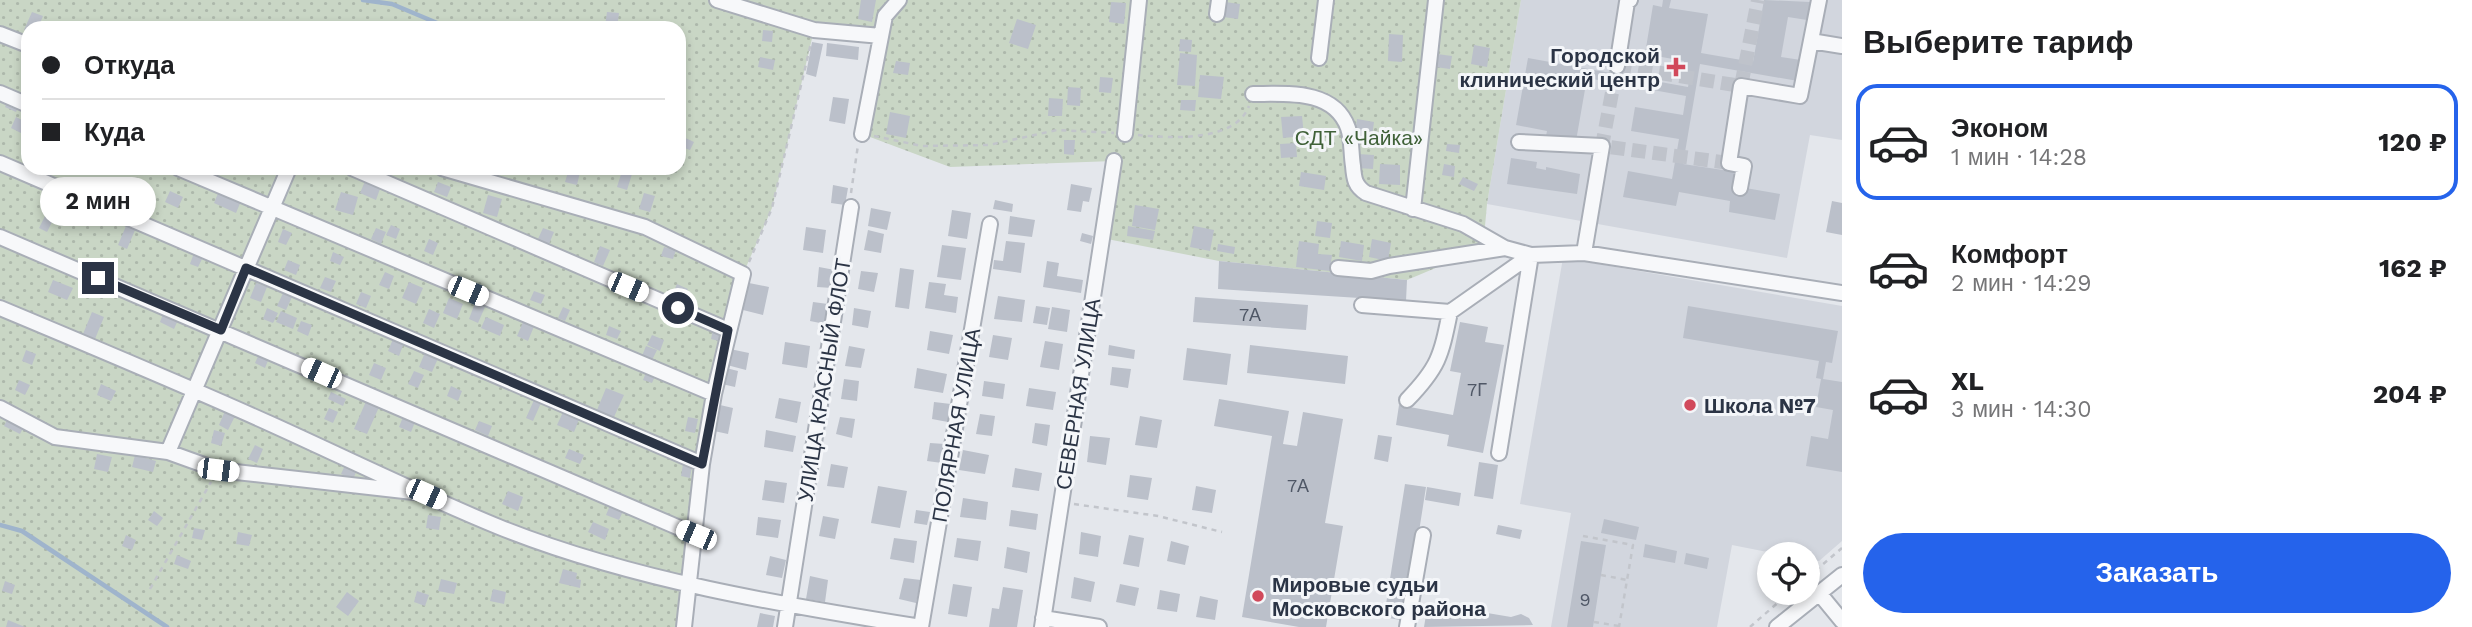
<!DOCTYPE html>
<html lang="ru">
<head>
<meta charset="utf-8">
<style>
	:root { --surface:#fff; --page:#f6f6f6; --text:#202124; --muted:#757577; --line:#e0e0e0; --accent:#2563eb }
	body { margin:0; font-family:"Work Sans",sans-serif; background:var(--page); color:var(--text); height:100vh; display:flex; flex-direction:column; font-size:26px; white-space:nowrap }
	* { box-sizing:border-box; margin:0 }
	p { font-size:23px; color:var(--muted) }
	.icon { flex:none; width:38px; height:38px; fill:none; stroke:currentColor; stroke-width:2; stroke-linecap:round; stroke-linejoin:round }
	.map { position:relative; flex:1; overflow:hidden }
	.drawer { display:flex; flex-direction:column; background:var(--surface); width:630px }
	.drawer>* { flex:none }
	.top-card { position:absolute; left:21px; top:21px; width:665px; height:154px; border-radius:21px; box-shadow:0 4px 10px #0003; display:grid; align-content:center; height:154px; padding:0 21px; background:var(--surface) }
	.fabs { position:absolute; left:1757px; top:542px; display:grid; gap:14px }
	.fabs a { display:grid; place-items:center; width:63px; height:63px; border-radius:50%; background:var(--surface); box-shadow:0 4px 10px #0003; font-size:35px }
	.end { position:absolute; width:32px; height:32px; margin:-16px; border:9px solid #2b3445; background:#fff; box-shadow:0 0 0 4px #fff }
	.from { border-radius:50% }
	.bubble { position:absolute; height:49px; border-radius:24px; background:var(--surface); box-shadow:0 4px 10px #0003; font-size:23px; font-weight:700; line-height:49px; text-align:center }
	.car { position:absolute; width:21px; height:42px; margin:-21px -10px; border-radius:9px; box-shadow:0 0 5px 2px #0007; background:linear-gradient(#fff 24%,#345 0 40%,#fff 0 76%,#345 0 86%,#fff 0) }
	.top-card b { display:flex; align-items:center; gap:24px; height:66px; font-size:26px }
	.top-card b+b { border-top:2px solid var(--line) }
	.top-card i { width:18px; height:18px; background:var(--text) }
	ul { padding:0; list-style:none }
	li { display:flex; align-items:center; gap:21px; height:116px; margin:0 14px 10px; padding:0 7px; border:4px solid transparent; border-radius:21px }
	li div { flex:1 }
	li b { display:block; font-size:26px }
	li em { font-style:normal; font-weight:700 }
	li.active { border-color:var(--accent) }
	li>.icon { width:63px; height:63px; stroke-width:1.5 }
	h2 { padding:0 21px; font-size:32px; line-height:84px }
	.action { display:flex; gap:14px; margin-top:auto; padding:14px 21px }
	.action a { flex:1; height:80px; border-radius:42px; background:var(--accent); color:#fff; font-size:28px; font-weight:700; line-height:80px; text-align:center }
	main { display:flex; flex:1; min-height:0 }
	.map>svg:first-child { display:block }
	.built { fill:#d2d6de }
	.garden { fill:url(#garden-dots); fill-rule:evenodd }
	.lines { fill:none; stroke-linecap:round; stroke-linejoin:round }
	.stream { stroke:#9fb4cc; stroke-width:4.5 }
	.building { fill:#bbc0ca }
	.minor-tunnel { stroke:#bfc3cb; stroke-width:14; stroke-dasharray:14 7; stroke-linecap:butt }
	.minor-casing { stroke:#a9aeb7; stroke-width:18 }
	.path { stroke:#c2c5cb; stroke-width:2.5; stroke-dasharray:5 5; stroke-linecap:butt }
	.minor { stroke:#f7f8fa; stroke-width:14 }
	.route { stroke:#2b3445; stroke-width:9 }
	.poi-dot { fill:#d1495b; stroke:#f4f6f9; stroke-width:2.5 }
	.labels { text-anchor:middle; dominant-baseline:central; stroke-width:6; stroke-linejoin:round; paint-order:stroke }
	.number-label { font-size:18px; fill:#4f5766 }
	.poi-label { font-size:21px; font-weight:bold; fill:#2b3445; stroke:#f4f6f9; text-anchor:start }
	.park-label { font-size:21px; fill:#3f6138; stroke:#f4f6f9 }
	.street-label { font-size:21px; fill:#2b3445; stroke:#f4f6f9 }
</style>
</head>
<body>
<main>
<div class="map">
<svg width="1842" height="627" viewBox="0 0 1842 627">
	<defs>
		<pattern id="garden-dots" width="8" height="8" patternUnits="userSpaceOnUse" patternTransform="scale(1.75)"><rect width="8" height="8" fill="#c9d6c5"/><path d="M2 2h.1M6 6h.1" fill="none" stroke="#adb8ab" stroke-width="1.8" stroke-linecap="round"/></pattern>
	</defs>
	<rect width="100%" height="100%" fill="#e4e7ec"/>
	<path class="built" d="M1521 0H1842V140L1810 135 1787 258 1487 204Z
		M1563 258 1842 306V541L1819 561 1808 559V555H1783L1732 545 1717 627H1551L1571 513 1520 504Z"/>
	<path class="garden" d="M0 0H1521L1487 204 1483 248 1407 280 1219 261 1102 238 1114 161 950 167 862 134 881 36 814 30 772 208 743 274 728 330 684 627H0ZM28 28H679V168H28Z"/>
	<g class="lines">
		<path class="stream" d="M363 0 392 4 449 28
			M0 525 22 531 167 627"/>
	</g>
	<path class="building" d="M861 0H876L872 22 858 19Z
		M1663 0H1671L1669 8 1708 14 1701 53 1753 62 1764 0 1810 2 1807 20 1788 17 1781 57 1801 60 1798 81 1700 64 1683 164 1736 172 1734 186 1780 194 1775 220 1729 212 1730 201 1679 192 1676 206 1623 197 1628 171 1672 179 1679 139 1631 131 1635 107 1683 115 1686 96 1587 78 1576 141 1546 136 1547 131 1516 125 1528 58 1688 87 1690 76 1681 74 1684 61 1645 54 1653 5 1662 7Z
		M1111 2 1126 3 1124 24 1109 22Z
		M1225 2 1240 4 1238 19 1223 17Z
		M32 12 43 16 38 28H28V31L24 30Z
		M607 12 619 13 617 28 605 26Z
		M1017 19 1036 25 1028 49 1009 43Z
		M763 30 773 31 772 42 762 41Z
		M1389 34 1403 35 1402 62 1388 61Z
		M1180 39 1192 40 1191 52 1179 51Z
		M812 42 823 44 816 77 806 74Z
		M827 43 859 47 858 60 826 56Z
		M1474 45 1490 48 1487 67 1471 64Z
		M1180 53 1197 55 1195 86 1177 85Z
		M1437 54 1452 56 1450 69 1435 67Z
		M760 57 775 60 773 70 758 67Z
		M896 61 910 63 908 75 893 73Z
		M1200 75 1224 77 1221 99 1198 97Z
		M1100 77 1113 78 1111 93 1099 92Z
		M1068 87 1081 88 1080 106 1067 105Z
		M833 97 849 99 845 124 829 121Z
		M9 98 20 103 16 112 5 107Z
		M1049 98 1063 99 1062 116H1048Z
		M1181 100H1196L1195 111 1180 110Z
		M890 112 910 116 906 138 886 134Z
		M1302 116 1304 136 1283 138 1281 117Z
		M16 117 26 122 21 133 11 128Z
		M1357 119 1374 122 1371 144 1354 141Z
		M681 136 694 142 690 150 679 146Z
		M1064 140H1075L1074 155 1064 154Z
		M1296 143 1297 157 1281 158 1280 144Z
		M1447 144 1460 145 1459 153 1446 151Z
		M1358 154 1374 155 1373 169 1357 168Z
		M1511 158 1537 162 1536 168 1546 170V167L1580 174 1577 194 1507 184Z
		M1380 164 1400 165V185L1379 184Z
		M1444 164 1455 166 1454 177 1442 175Z
		M569 169 580 172 577 185 565 182Z
		M622 171 632 174 627 190 617 187Z
		M1301 172 1326 176 1324 190 1299 186Z
		M1463 177 1478 184 1474 191 1459 184Z
		M366 179 381 186 376 200 360 193Z
		M99 180 107 183 101 198 94 195Z
		M438 182 451 187 447 197 434 192Z
		M1071 184 1092 188 1089 202 1083 201 1081 212 1067 210Z
		M833 185 848 188 845 205 831 203Z
		M170 191 183 197 178 208 165 202Z
		M219 191 241 201 236 213 214 203Z
		M341 192 358 197 353 215 335 210Z
		M644 193 655 196 650 212 639 209Z
		M488 195 502 199 497 217 483 213Z
		M995 200 1013 204 1012 212 993 209Z
		M1832 201 1842 203V235L1826 232Z
		M1135 205 1159 209 1155 230 1132 226Z
		M871 208 891 212 887 230 868 226Z
		M952 210 971 213 967 239 948 236Z
		M45 216 53 220 47 232 39 228Z
		M1010 216 1035 220 1032 237 1008 234Z
		M1317 221 1332 223 1330 238 1315 236Z
		M391 225 400 229 396 239 386 235Z
		M126 226 135 230 127 249 118 245Z
		M1128 226 1155 231 1153 240 1127 236Z
		M1194 226 1214 230 1210 251 1190 247Z
		M806 227 826 230 823 253 803 250Z
		M376 228 386 232 381 244 371 239Z
		M543 228 554 232 549 244 538 239Z
		M283 229 292 233 286 245 278 242Z
		M868 230 884 234 881 253 864 250Z
		M1082 233 1093 236 1091 244 1080 241Z
		M429 239 438 243 433 255 424 251Z
		M1372 239 1391 243 1388 261 1369 257Z
		M1006 241 1025 243 1021 273 993 269 994 260 1003 261Z
		M1299 241 1319 244 1318 254 1332 255 1330 271 1296 267Z
		M1341 241 1364 245 1362 261 1339 257Z
		M1218 244 1235 247 1234 254 1217 251Z
		M942 245 966 248 961 280 937 277Z
		M600 246 610 250 603 266 594 262Z
		M664 247 676 250 673 259 661 256Z
		M333 252 344 257 340 265 330 261Z
		M194 253 203 257 198 267 190 264Z
		M288 260 300 265 296 275 284 270Z
		M1047 261 1059 263 1057 276 1083 280 1081 293 1043 287Z
		M1219 261 1407 280 1406 301 1218 289Z
		M819 267 835 270 832 288 817 287Z
		M900 268 914 270 909 309 895 307Z
		M861 271 878 273 874 292 858 289Z
		M385 272 394 276 389 289 379 285Z
		M325 277 336 281 331 292 320 288Z
		M53 280 73 288 67 300 48 292Z
		M409 282 423 288 416 304 402 298Z
		M929 282 946 284 944 295 958 297 956 313 925 308Z
		M256 283 267 287 261 302 250 298Z
		M749 283 769 287 763 315 743 310Z
		M677 284 688 289 682 300 672 295Z
		M284 291 293 295 286 310 277 306Z
		M534 291 545 295 541 304 530 300Z
		M361 292 371 296 366 308 356 304Z
		M998 296 1025 300 1022 322 994 319Z
		M1195 297 1308 305 1306 330 1193 322Z
		M449 298 463 304 457 319 443 313Z
		M813 302 828 304 825 324 810 321Z
		M475 303 485 307 478 323 469 319Z
		M1036 306 1050 308 1047 325 1033 323Z
		M1688 306 1838 331 1832 363 1826 362 1823 379 1842 382V472L1806 466 1811 436 1828 439 1833 410 1816 407 1821 379 1816 378 1819 361 1683 338Z
		M563 307 570 310 565 321 558 318Z
		M1052 307 1070 310 1067 332 1048 329Z
		M267 308 278 313 273 323 263 319Z
		M854 308 871 311 868 328 852 325Z
		M429 309 440 314 434 328 423 323Z
		M281 311 297 318 293 329 276 322Z
		M92 312 104 317 95 339 83 334Z
		M163 314 178 320 174 329 160 322Z
		M486 317 504 325 500 336 481 328Z
		M524 320 535 324 528 341 517 336Z
		M301 321 312 325 308 336 297 331Z
		M1460 322 1488 327 1485 342 1504 345 1483 453 1447 446 1449 435 1396 425 1399 405 1453 415 1461 373 1450 371Z
		M609 326 621 331 617 339 606 335Z
		M713 330 725 332 723 342 711 339Z
		M930 331 953 335 949 354 927 350Z
		M652 335 664 340 660 351 647 345Z
		M993 335 1012 338 1008 360 989 357Z
		M393 339 404 343 399 356 388 351Z
		M1045 341 1063 344 1059 370 1040 367Z
		M785 342 810 346 807 368 782 364Z
		M1109 345 1135 350 1134 359 1108 355Z
		M1250 345 1348 356 1345 384 1247 373Z
		M646 346 657 350 652 360 642 356Z
		M849 346 865 349 861 368 845 366Z
		M1187 348 1231 354 1227 385 1183 380Z
		M730 349 749 353 746 370 727 365Z
		M26 350 36 354 32 365 22 361Z
		M426 350 439 356 432 372 419 367Z
		M259 354 269 358 265 368 255 363Z
		M374 363 386 368 381 380 369 375Z
		M1112 367 1131 369 1128 388 1110 385Z
		M726 368 738 371 735 387 722 384Z
		M917 368 947 374 943 393 914 388Z
		M647 370 656 374 652 383 643 380Z
		M414 371 424 375 418 388 408 384Z
		M844 379 859 381 857 401 841 399Z
		M19 380 30 385 25 395 15 390Z
		M984 381 1005 384 1003 399 982 396Z
		M101 384 116 391 111 401 97 395Z
		M451 386 462 391 458 401 447 396Z
		M606 388 624 395 614 417 597 410Z
		M1029 388 1056 392 1053 410 1026 406Z
		M331 392 346 399 343 406 328 399Z
		M779 398 801 402 797 423 775 418Z
		M367 399 380 405 367 434 354 429Z
		M1219 399 1289 411 1283 444 1297 446 1303 412 1343 419 1325 523 1343 526 1326 627H1299L1242 617 1272 436 1214 426Z
		M534 400 541 403 533 421 526 418Z
		M934 402 951 404 948 422 932 419Z
		M720 405 733 408 728 434 714 431Z
		M329 408 338 412 333 423 324 419Z
		M564 410 580 417 574 432 557 425Z
		M225 411 235 416 228 430 219 425Z
		M980 414 995 416 992 436 976 434Z
		M1140 416 1162 420 1157 448 1135 445Z
		M403 417 415 422 411 432 399 427Z
		M688 417 698 419 695 433 685 431Z
		M840 417 855 419 852 438 836 434Z
		M8 418 24 426 20 434 4 426Z
		M479 421 492 426 488 436 475 430Z
		M1035 423 1050 425 1047 446 1032 443Z
		M214 430 225 433 221 446 211 443Z
		M766 430 796 436 793 452 764 447Z
		M1378 435 1392 437 1388 462 1374 459Z
		M1090 436 1110 438 1106 465 1087 462Z
		M930 443 945 444 942 463 927 461Z
		M255 445 263 449 257 463 248 459Z
		M569 449 584 455 580 464 565 458Z
		M963 450 989 455 985 474 959 470Z
		M97 454 112 457 108 472 94 469Z
		M135 455 156 461 153 472 132 467Z
		M1479 462 1498 465 1493 499 1474 496Z
		M346 463 358 468 353 479 341 474Z
		M683 464 692 466 690 478 681 476Z
		M831 464 848 467 844 488 827 486Z
		M1015 468 1042 473 1039 491 1012 487Z
		M1130 475 1152 478 1148 500 1127 497Z
		M765 480 787 483 784 503 762 500Z
		M1405 484 1426 487 1405 621 1384 617Z
		M878 486 907 491 900 528 871 523Z
		M1196 486 1216 490 1212 513 1192 510Z
		M1427 487 1461 493 1459 506 1425 500Z
		M508 491 523 497 518 511 502 504Z
		M963 498 988 502 986 520 960 517Z
		M611 503 624 509 619 520 606 515Z
		M916 510 930 512 927 525 914 523Z
		M1011 510 1038 514 1036 530 1009 526Z
		M154 511 163 518 157 526 148 520Z
		M428 515 441 517 439 530 426 528Z
		M823 516 839 519 835 539 819 536Z
		M758 517 781 520 778 538 756 535Z
		M1604 519 1639 527 1636 540 1601 533Z
		M593 522 609 529 605 540 588 532Z
		M1498 525 1522 530 1520 539 1496 534Z
		M194 528 205 530 202 540 192 538Z
		M238 532 252 535 249 546 236 544Z
		M1081 532 1101 536 1098 557 1079 554Z
		M126 535 136 540 132 550 122 546Z
		M1129 535 1144 538 1139 567 1123 564Z
		M894 538 917 541 914 563 890 559Z
		M957 538 981 541 978 561 954 557Z
		M1171 541 1189 546 1185 565 1167 561Z
		M1581 541 1606 545 1601 575 1593 627H1567Z
		M1645 544 1677 551 1675 563 1643 557Z
		M1007 547 1030 552 1027 573 1004 568Z
		M1686 553 1709 558 1707 569 1684 564Z
		M177 555 191 561 188 569 174 564Z
		M770 556 786 560 782 578 766 575Z
		M563 569 577 573 576 579 581 580 580 588 559 583Z
		M810 576 828 580 825 602 806 599Z
		M1074 577 1095 582 1091 602 1071 598Z
		M904 578 921 580 916 603 899 599Z
		M441 579 457 583 454 594 438 591Z
		M5 581 15 585 12 594 2 591Z
		M953 584 972 587 967 617 948 614Z
		M1120 584 1139 588 1135 606 1116 602Z
		M1003 587 1023 590 1017 627H989L992 608 999 609Z
		M493 589 506 592 504 604 490 601Z
		M1160 590 1180 594 1177 612 1157 609Z
		M417 591 429 595 425 606 414 602Z
		M347 592 359 601 348 616 336 607Z
		M1200 596 1218 600 1215 620 1196 617Z
		M1428 603 1511 617 1521 614 1529 618 1533 625 1424 627Z
		M760 613 775 616 773 627H757Z
		M8 620 25 627H6Z"/>
	<g class="lines">
		<path class="minor-tunnel" d="M1729 163 1602 146 1617 66 1741 86 1758 0"/>
		<g class="minor-casing">
			<path id="minor" d="M717 0 814 30 881 36
				M1217 14 1219 0
				M0 34 28 45
				M1811 41 1842 46
				M1319 58 1326 0
				M1617 66 1627 2 1630 0
				M0 93 28 105
				M1253 94C1287 94 1334 89 1348 128 1352 139 1351 154 1353 166 1354 179 1355 186 1366 193L1463 224 1505 248 1531 255
				M862 134 885 16 899 0
				M1125 134 1139 0
				M1519 142 1602 146 1584 253
				M0 163 702 464
				M178 168 714 394
				M352 168 728 330
				M442 168 645 227 743 274 714 394 702 464 684 627
				M1740 188 1744 166 1729 163 1741 86 1800 96 1819 0
				M1413 209 1436 0
				M0 237 696 535
				M1338 268 1371 271 1389 266 1505 248
				M1362 305 1450 312 1531 255
				M0 308C91 346 182 384 273 425 348 459 423 496 499 527 631 580 782 605 921 627
				M1407 400C1439 367 1441 356 1450 312
				M0 408 55 437 168 452 218 470 413 492
				M168 452 289 168
				M1499 453 1531 255 1584 253 1842 293
				M1819 593 1842 621
				M1043 618 1099 627
				M785 627 851 207
				M921 627 990 224
				M1042 627 1114 161
				M1407 627 1423 535
				M1777 627 1842 575"/>
		</g>
		<path class="path" d="M1138 135C1169 138 1235 143 1249 106
			M874 136 922 146 989 145 1057 130 1114 133
			M851 193 858 145
			M749 262 772 208 811 43
			M1074 504 1158 516 1222 532
			M1583 536 1633 545 1619 627
			M1601 575 1627 580
			M1808 577 1842 548
			M150 589 211 482
			M1594 622 1619 626
			M1750 627 1789 593"/>
		<use href="#minor" class="minor"/>
	</g>
	<g class="lines">
		<path class="route" d="M98 278 221 330 246 268 702 464 728 330 678 308"/>
	</g>
	<g class="poi-dot">
		<path d="M1672.5 56.5h7v7h7v7h-7v7h-7v-7h-7v-7h7z"/>
		<circle cx="1690" cy="405" r="7"/>
		<circle cx="1258" cy="596" r="7"/>
	</g>
	<g class="labels">
		<g class="number-label">
			<text x="1250" y="314">7А</text>
			<text x="1477" y="389">7Г</text>
			<text x="1298" y="485">7А</text>
			<text x="1585" y="599">9</text>
		</g>
		<g class="poi-label">
			<text x="1660" y="55" text-anchor="end">Городской<tspan x="1660" dy="24">клинический центр</tspan></text>
			<text x="1704" y="405">Школа №7</text>
			<text x="1272" y="584">Мировые судьи<tspan x="1272" dy="24">Московского района</tspan></text>
		</g>
		<g class="park-label">
			<text x="1359" y="137">СДТ «Чайка»</text>
		</g>
		<g class="street-label">
			<text transform="translate(824 380) rotate(-81)">УЛИЦА КРАСНЫЙ ФЛОТ</text>
			<text transform="translate(1078 394) rotate(-81)">СЕВЕРНАЯ УЛИЦА</text>
			<text transform="translate(956 425) rotate(-80)">ПОЛЯРНАЯ УЛИЦА</text>
		</g>
	</g>
</svg>
<div class="fabs">
<a><svg class="icon" aria-label="locate" viewBox="0 0 24 24"><circle cx="12" cy="12" r="6"/><path d="M12 2v4M12 18v4M2 12h4M18 12h4"/></svg></a>
</div>
<i class="end from" style="left:678px;top:308px"></i>
<i class="end" style="left:98px;top:278px"></i>
<div class="bubble" style="left:40px;top:177px;width:116px">2 мин</div>
<i class="car" style="left:628px;top:287px;rotate:113deg"></i>
<i class="car" style="left:468px;top:291px;rotate:113deg"></i>
<i class="car" style="left:321px;top:373px;rotate:294deg"></i>
<i class="car" style="left:218px;top:470px;rotate:97deg"></i>
<i class="car" style="left:426px;top:494px;rotate:114deg"></i>
<i class="car" style="left:696px;top:535px;rotate:293deg"></i>
<div class="top-card">
<b><i class="from"></i>Откуда</b>
<b><i></i>Куда</b>
</div>
</div>
<section class="drawer">
<h2>Выберите тариф</h2>
<ul>
<li class="active"><svg class="icon" aria-label="car" viewBox="0 0 24 24"><path d="M5 17H2v-5l4-1 3-4h7l3 4 3 1v5h-3M9 17h6M6 11h13"/><circle cx="7" cy="17" r="2"/><circle cx="17" cy="17" r="2"/></svg><div><b>Эконом</b><p>1 мин · 14:28</p></div><em>120 ₽</em></li>
<li><svg class="icon" aria-label="car" viewBox="0 0 24 24"><path d="M5 17H2v-5l4-1 3-4h7l3 4 3 1v5h-3M9 17h6M6 11h13"/><circle cx="7" cy="17" r="2"/><circle cx="17" cy="17" r="2"/></svg><div><b>Комфорт</b><p>2 мин · 14:29</p></div><em>162 ₽</em></li>
<li><svg class="icon" aria-label="car" viewBox="0 0 24 24"><path d="M5 17H2v-5l4-1 3-4h7l3 4 3 1v5h-3M9 17h6M6 11h13"/><circle cx="7" cy="17" r="2"/><circle cx="17" cy="17" r="2"/></svg><div><b>XL</b><p>3 мин · 14:30</p></div><em>204 ₽</em></li>
</ul>
<div class="action"><a>Заказать</a></div>
</section>
</main>
</body>
</html>
